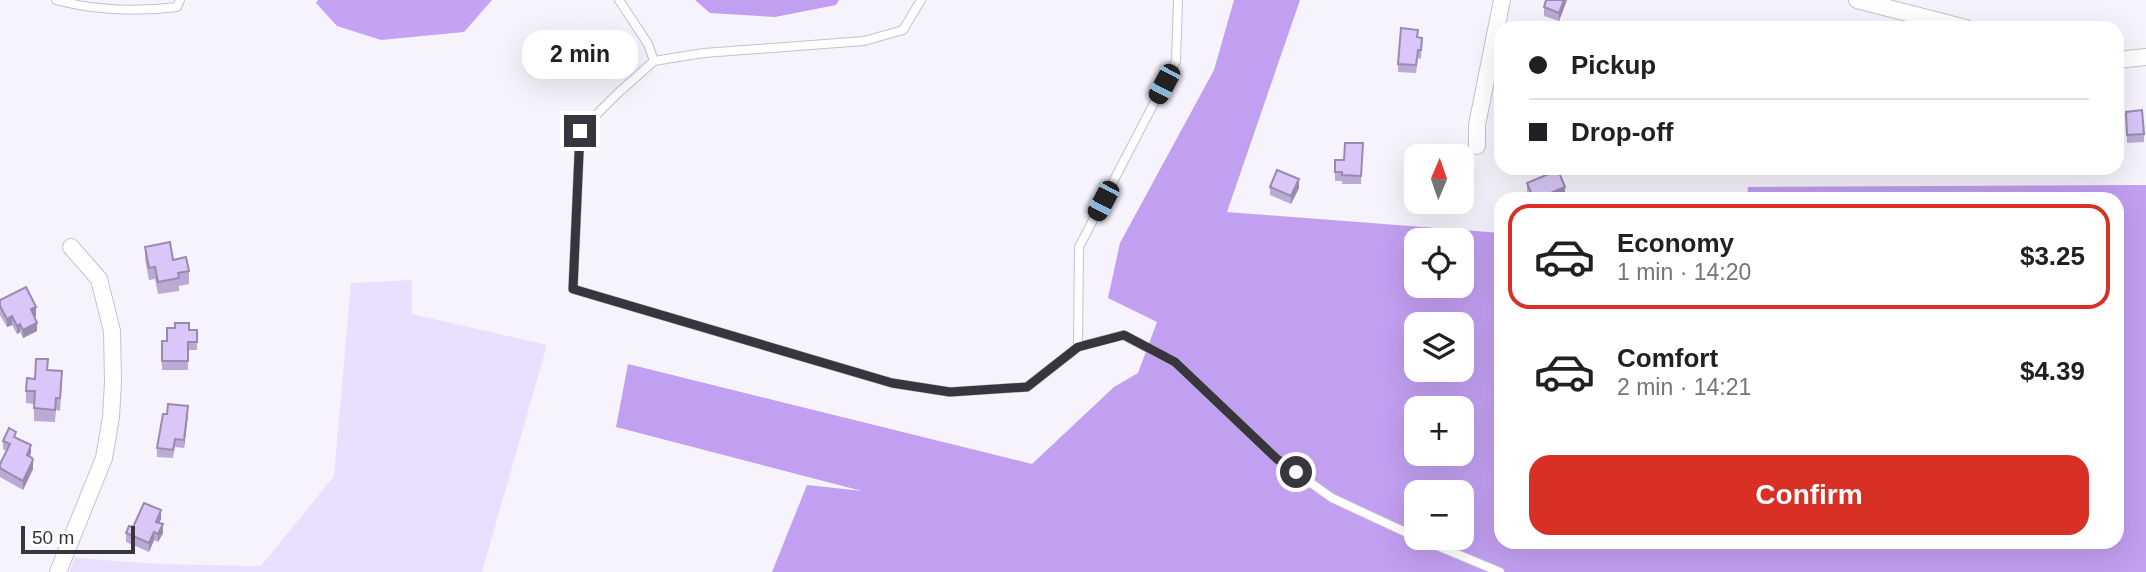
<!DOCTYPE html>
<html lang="en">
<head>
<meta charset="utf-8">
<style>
	:root { --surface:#fff; --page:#f2f2f2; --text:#202124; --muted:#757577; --line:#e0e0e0; --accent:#d93025 }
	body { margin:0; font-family:Helvetica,sans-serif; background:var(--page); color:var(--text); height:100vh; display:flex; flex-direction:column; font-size:26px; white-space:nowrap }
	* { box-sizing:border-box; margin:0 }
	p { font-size:23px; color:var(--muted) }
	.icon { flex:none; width:38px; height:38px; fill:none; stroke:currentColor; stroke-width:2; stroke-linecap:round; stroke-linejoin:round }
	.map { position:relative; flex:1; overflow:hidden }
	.sheet { position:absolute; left:1494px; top:192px; width:630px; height:357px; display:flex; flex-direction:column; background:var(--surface); border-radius:21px; box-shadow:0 7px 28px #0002 }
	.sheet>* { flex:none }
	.banner { position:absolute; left:1494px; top:21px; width:630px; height:154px; border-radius:21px; box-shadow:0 7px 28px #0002; display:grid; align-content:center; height:154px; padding:0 35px; background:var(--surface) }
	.needle { width:46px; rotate:2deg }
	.fabs { position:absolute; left:1404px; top:144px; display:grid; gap:14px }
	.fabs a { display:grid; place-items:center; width:70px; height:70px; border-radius:14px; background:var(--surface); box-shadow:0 7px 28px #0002; font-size:35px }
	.scale { position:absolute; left:21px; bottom:18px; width:114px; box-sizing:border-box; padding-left:7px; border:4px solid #38353e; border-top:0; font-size:19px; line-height:24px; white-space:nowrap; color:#38353e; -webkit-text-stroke:5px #fff; paint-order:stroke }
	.end { position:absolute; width:32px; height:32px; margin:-16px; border:9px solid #38353e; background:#fff; box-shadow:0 0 0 4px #fff }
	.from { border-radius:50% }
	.bubble { position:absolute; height:49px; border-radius:21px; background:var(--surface); box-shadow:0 7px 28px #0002; font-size:23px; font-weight:800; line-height:49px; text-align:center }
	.car { position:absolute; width:21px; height:42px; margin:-21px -10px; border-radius:9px; box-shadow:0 0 5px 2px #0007; background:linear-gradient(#222 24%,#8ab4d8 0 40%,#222 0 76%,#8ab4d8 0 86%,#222 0) }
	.banner b { display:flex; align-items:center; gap:24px; height:66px; font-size:26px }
	.banner b+b { border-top:2px solid var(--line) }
	.banner i { width:18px; height:18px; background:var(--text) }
	ul { padding:12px 0 0; list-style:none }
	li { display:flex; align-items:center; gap:21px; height:105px; margin:0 14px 10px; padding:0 21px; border:4px solid transparent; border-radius:21px }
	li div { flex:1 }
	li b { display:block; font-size:26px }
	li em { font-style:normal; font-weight:800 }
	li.on { border-color:var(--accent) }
	li>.icon { width:63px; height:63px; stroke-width:1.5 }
	.button { display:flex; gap:14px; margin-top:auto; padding:14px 35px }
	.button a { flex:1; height:80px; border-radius:21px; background:var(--accent); color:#fff; font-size:28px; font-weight:800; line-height:80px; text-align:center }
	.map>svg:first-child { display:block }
	.green { fill:#ebdfff }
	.forest { fill:#c19ff1; fill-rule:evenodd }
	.water { fill:#c4a2f4 }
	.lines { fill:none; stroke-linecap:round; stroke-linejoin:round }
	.lane-casing { stroke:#c7bed5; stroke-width:10 }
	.street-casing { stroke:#c7bed5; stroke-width:18 }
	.lane { stroke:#fff; stroke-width:8 }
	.street { stroke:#fff; stroke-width:16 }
	.wall { fill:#bbaad6 }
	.shaded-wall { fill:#998bae }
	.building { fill:#dac6f9; stroke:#998bae; stroke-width:2 }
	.route { stroke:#38353e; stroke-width:9 }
</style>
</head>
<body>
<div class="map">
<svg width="2146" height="572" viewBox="0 0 2146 572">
	<rect width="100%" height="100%" fill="#f7f3fd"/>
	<path class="green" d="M412 280V314L547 345 482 572H69L75 558 159 564 261 566 334 476 351 283Z"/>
	<path class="forest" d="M695 0H839L836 5 775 17 710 13Z
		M1234 0H1300L1227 212 1501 233 1502 542H2118V200L1747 199 1748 187 2146 185V572H772L807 485 862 491 616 427 628 364 1032 464 1114 387 1138 373 1157 322 1108 298 1120 243 1214 70ZM1416 240H1461V285H1416ZM1416 324H1461V369H1416ZM1416 408H1461V453H1416ZM1416 492H1461V537H1416Z"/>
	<path class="water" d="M318 0H492L464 32 381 40 337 26 316 3Z"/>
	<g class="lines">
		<g class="lane-casing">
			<path id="lane" d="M56 0C96 11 136 12 177 7L180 0
				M619 0 648 44 654 61
				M921 0 903 30 864 41 704 53 654 61 617 94 580 131 573 289 892 383 950 392 1027 387 1078 347 1123 335 1175 362 1277 459 1332 498 1416 537
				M1078 347 1079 247 1176 61 1178 0
				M1416 537 1500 572"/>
		</g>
		<g class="street-casing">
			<path id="street" d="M1857 0 1966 28
				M2118 60 2146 57
				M1477 146V125L1502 0
				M58 572 104 458 111 417 113 382 112 331 99 279 71 247"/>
		</g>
		<use href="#lane" class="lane"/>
		<use href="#street" class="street"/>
	</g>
	<path class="wall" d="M1567 0 1559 21 1544 16V7Z
		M1418 37 1422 46 1421 59 1418 58 1416 73 1398 72V64Z
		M2126 112 2144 134V142L2127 143Z
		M1363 143 1361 184H1342V181H1335V160H1344Z
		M1527 183 1565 195 1555 200H1531L1527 191Z
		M1270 187 1299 188 1291 204 1270 195Z
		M145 247 173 260 189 271V284L179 286V291L158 294 155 279 149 280 145 259Z
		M0 300 36 316H34L37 331 23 338 20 332 17 334 12 325 7 327 0 315Z
		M189 330H197V350H188V370H162V341H167Z
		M48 370 62 383 60 411 56 410 55 422 34 421V404L26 403V391L35 379Z
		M167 414 188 415 184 448 175 447 173 458 157 457V448Z
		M16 438 31 453 30 456 33 469 23 490 0 477V464L6 451 3 449V441Z
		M161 519 159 523 163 533 158 542 154 540 149 552 126 542V533Z"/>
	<path class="shaded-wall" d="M1564 0H1567L1559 21V13Z
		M1299 179V188L1291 204V196Z
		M1565 187V195L1555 200H1535Z
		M36 307V316L31 318V309Z
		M12 316V325L7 327V319Z
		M37 323V331L23 338V330Z
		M20 324V332L17 334V326Z
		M188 406V415L184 448V440Z
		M31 445V453L27 463V455Z
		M33 460V469L23 490V481Z
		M161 510V519L156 530V522Z
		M163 524V533L158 542V534Z
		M154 532V540L149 552V543Z"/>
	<path class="building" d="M1546 0H1564L1559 13 1544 7Z
		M1401 28 1418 30 1417 37 1422 38 1421 50H1418L1416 65 1398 64Z
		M2142 110 2144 134 2127 135 2126 112Z
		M1345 143H1363L1361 176 1342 175V172H1335V160H1344Z
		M1277 170 1299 179 1291 196 1270 187Z
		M1558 170 1565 187 1534 200 1527 183Z
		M1683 193 1687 200H1674Z
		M170 242 173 260 186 257 189 271 178 273 179 278 158 282 155 267 149 268 145 247Z
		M26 287 36 307 31 309 37 323 23 330 20 324 17 326 12 316 7 319 0 306V300Z
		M175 323H189V330H197V342H188V361H162V341H167V328H175Z
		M36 359H48L47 370 62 371 60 398H56L55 410 34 408 35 391H26L27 378 35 379Z
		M168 404 188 406 184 440 175 439 173 450 157 448 163 414H167Z
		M9 428 16 432 14 437 31 445 27 455 32 458 33 460 23 481 0 468V464L10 444 3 441Z
		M144 503 161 510 156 522 163 524 158 534 154 532 149 543 126 533 129 526 133 527Z"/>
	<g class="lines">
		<path class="route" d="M580 131 573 289 892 383 950 392 1027 387 1078 347 1124 335 1175 362 1277 459 1296 472"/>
	</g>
</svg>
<div class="fabs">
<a><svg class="needle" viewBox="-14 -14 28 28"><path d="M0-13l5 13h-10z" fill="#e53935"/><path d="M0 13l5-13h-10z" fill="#757577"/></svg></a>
<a><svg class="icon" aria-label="locate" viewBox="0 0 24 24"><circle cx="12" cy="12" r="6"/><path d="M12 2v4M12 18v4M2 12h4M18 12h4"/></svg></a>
<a><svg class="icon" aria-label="layers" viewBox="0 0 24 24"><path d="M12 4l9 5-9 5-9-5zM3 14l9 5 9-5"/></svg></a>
<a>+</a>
<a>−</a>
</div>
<div class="scale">50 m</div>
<i class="end from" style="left:1296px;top:472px"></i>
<i class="end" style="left:580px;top:131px"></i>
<div class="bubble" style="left:522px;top:30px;width:116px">2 min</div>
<i class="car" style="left:1164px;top:84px;rotate:208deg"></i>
<i class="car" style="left:1103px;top:201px;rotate:208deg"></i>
<div class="banner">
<b><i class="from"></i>Pickup</b>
<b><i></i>Drop-off</b>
</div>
<section class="sheet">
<ul>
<li class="on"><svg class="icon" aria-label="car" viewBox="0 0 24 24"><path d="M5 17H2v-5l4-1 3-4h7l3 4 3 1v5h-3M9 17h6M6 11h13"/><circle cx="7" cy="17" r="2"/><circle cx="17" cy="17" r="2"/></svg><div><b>Economy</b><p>1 min · 14:20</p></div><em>$3.25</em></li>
<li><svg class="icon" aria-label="car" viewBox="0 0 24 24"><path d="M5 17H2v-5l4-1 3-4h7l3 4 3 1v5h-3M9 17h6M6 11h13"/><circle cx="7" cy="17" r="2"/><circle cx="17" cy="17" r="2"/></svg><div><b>Comfort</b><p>2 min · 14:21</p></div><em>$4.39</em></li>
</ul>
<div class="button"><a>Confirm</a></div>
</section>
</div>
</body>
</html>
